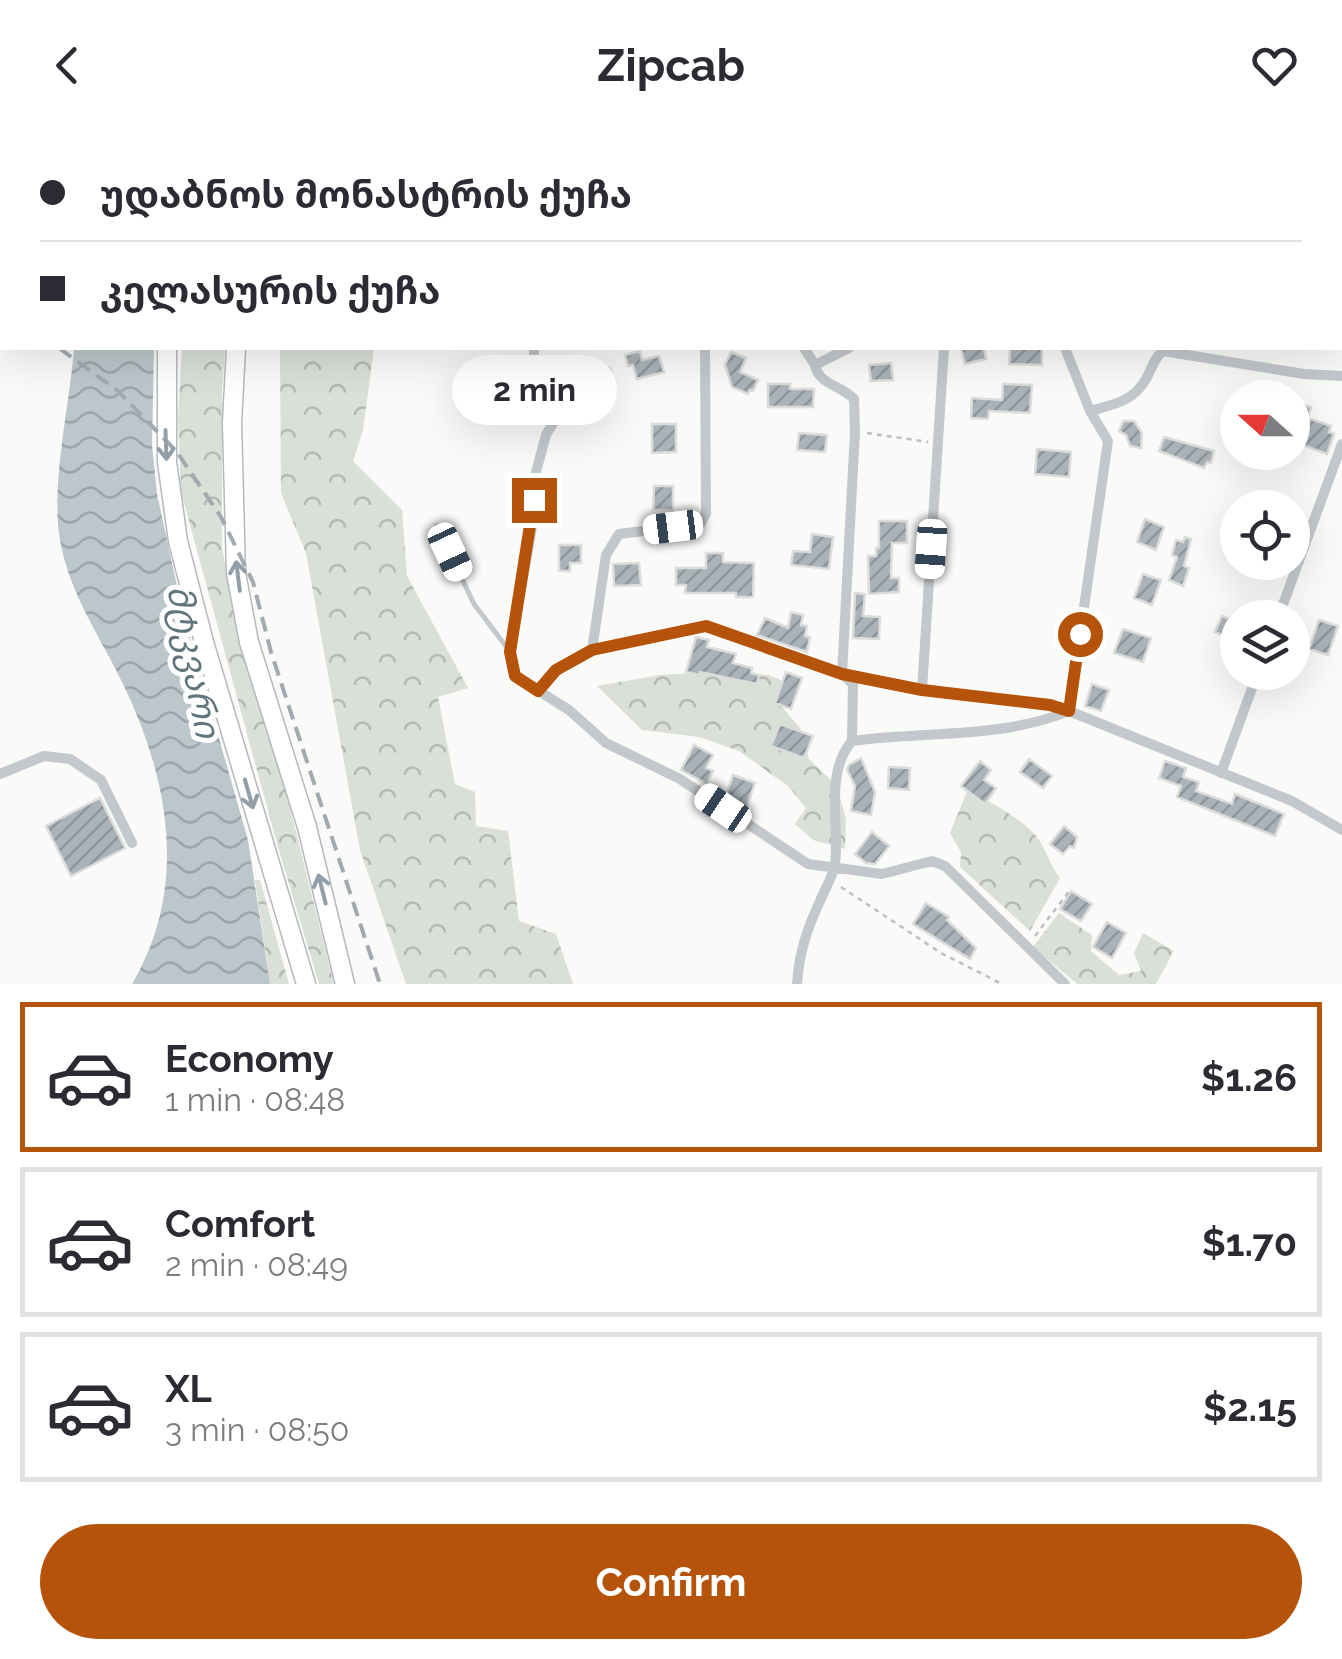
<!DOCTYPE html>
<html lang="en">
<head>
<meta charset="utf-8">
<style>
	:root { --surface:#fff; --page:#f2f2f3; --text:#2b2b33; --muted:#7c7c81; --line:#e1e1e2; --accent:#b45309 }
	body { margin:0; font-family:Raleway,"Noto Sans Georgian",sans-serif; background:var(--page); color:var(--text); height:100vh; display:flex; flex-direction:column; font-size:38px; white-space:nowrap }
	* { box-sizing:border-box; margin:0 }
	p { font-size:32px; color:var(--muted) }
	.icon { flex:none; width:55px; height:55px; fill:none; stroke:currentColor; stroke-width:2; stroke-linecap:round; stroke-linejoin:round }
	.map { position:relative; height:854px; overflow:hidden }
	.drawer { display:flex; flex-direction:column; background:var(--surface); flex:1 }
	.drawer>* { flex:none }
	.top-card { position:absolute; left:0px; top:0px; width:1342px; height:220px; box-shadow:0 10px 40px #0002; display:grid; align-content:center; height:220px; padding:0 40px; background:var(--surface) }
	.needle { width:65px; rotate:291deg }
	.buttons { position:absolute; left:1220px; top:250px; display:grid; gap:20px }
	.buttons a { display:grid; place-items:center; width:90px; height:90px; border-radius:50%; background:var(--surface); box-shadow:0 10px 40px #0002; font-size:50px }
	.end { position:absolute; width:45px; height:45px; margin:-22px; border:12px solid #b45309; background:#fff; box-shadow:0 0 0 5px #fff }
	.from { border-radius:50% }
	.bubble { position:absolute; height:70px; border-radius:35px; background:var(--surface); box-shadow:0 10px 40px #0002; font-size:32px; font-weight:700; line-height:70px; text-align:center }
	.car { position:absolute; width:30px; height:60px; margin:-30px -15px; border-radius:12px; box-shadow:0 0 8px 2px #0007; background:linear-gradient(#fff 24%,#345 0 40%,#fff 0 76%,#345 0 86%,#fff 0) }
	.top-card b { display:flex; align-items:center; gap:35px; height:95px; font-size:38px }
	.top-card b+b { border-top:2px solid var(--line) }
	.top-card i { width:25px; height:25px; background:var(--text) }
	ul { padding:18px 0 0; list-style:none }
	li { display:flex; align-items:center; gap:30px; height:150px; margin:0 20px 15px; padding:0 20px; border:5px solid var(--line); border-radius:0px }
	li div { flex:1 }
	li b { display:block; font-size:38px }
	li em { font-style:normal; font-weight:700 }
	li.on { border-color:var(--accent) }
	li>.icon { width:90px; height:90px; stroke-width:1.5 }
	.action { display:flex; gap:20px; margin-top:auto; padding:20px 40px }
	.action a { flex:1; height:115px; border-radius:60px; background:var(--accent); color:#fff; font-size:40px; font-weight:700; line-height:115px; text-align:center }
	header { display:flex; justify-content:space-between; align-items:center; height:130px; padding:0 40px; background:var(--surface); font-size:45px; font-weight:700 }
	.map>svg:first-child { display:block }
	.forest { fill:url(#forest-crowns) }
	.water { fill:url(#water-waves) }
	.building { fill:url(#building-hatch); stroke:#dcdcda; stroke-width:2.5 }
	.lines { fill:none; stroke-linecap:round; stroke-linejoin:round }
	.motorway-casing { stroke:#b4b9bd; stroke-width:21 }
	.path { stroke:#bbbfc2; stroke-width:2.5; stroke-dasharray:5 5; stroke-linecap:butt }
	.service { stroke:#c3c8cc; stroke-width:5 }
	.minor { stroke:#c3c8cc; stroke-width:10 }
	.motorway { stroke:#fff; stroke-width:18 }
	.rail { stroke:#a2aab0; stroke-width:4; stroke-dasharray:15 8; stroke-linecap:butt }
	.oneway { stroke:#939fa8 }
	.route { stroke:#b45309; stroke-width:12 }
	.labels { text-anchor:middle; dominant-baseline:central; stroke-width:10; stroke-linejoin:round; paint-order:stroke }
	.water-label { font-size:35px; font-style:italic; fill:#60757c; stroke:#fff }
</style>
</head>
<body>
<header><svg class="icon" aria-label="back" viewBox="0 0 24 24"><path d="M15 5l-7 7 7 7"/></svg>Zipcab<svg class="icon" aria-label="heart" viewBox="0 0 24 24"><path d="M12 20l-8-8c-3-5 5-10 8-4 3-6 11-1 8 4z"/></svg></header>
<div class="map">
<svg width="1342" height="854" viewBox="0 0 1342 854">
	<defs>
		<pattern id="forest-crowns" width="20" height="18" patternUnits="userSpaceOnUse" patternTransform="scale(2.5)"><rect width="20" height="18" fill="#dadfd7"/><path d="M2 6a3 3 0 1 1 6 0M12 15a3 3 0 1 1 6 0" fill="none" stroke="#b4b9b4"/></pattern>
		<pattern id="water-waves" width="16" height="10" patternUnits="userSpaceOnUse" patternTransform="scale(2.5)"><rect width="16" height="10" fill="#bbc7cb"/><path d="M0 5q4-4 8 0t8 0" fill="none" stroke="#9ca6aa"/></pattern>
		<pattern id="building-hatch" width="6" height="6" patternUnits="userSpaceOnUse" patternTransform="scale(2.5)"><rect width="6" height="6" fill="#aab3b9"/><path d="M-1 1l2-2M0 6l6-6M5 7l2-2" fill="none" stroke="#8e969c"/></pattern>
	</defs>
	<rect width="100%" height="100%" fill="#fafaf8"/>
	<path class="forest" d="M334 0H865L333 2Z
		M182 218H225L222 260V417L239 513 286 662 334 854H319L278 717 181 362 178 288Z
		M280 218H374L363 300 353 331 402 380 407 446 468 558 438 567 455 654 475 662 476 696 508 701 519 791 556 804 573 854H406L360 720 306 423 281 363Z
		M714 542 768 545 786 552 778 572 800 598 809 629 837 656 846 689 845 719 813 710 795 694 806 678 788 656 739 621 699 607 642 600 597 556 660 545Z
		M968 659C991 674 1026 689 1041 713 1048 725 1051 737 1060 748L1030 801 960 737 961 722 950 703Z
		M255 750H260L289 854H270Z
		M1059 783 1092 805 1091 821 1119 845 1141 841 1134 823 1143 803 1174 821 1156 854H1077L1033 817Z"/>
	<path class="water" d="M74 218H154L152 315 157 364 182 479 248 710 270 854H132C192 752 167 639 116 540 95 499 70 461 61 415 49 362 70 274 74 218Z"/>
	<path class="building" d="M961 218H984L986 229 965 234Z
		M1010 218H1042V235L1009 234Z
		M640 221 642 230 659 226 664 242 637 249 633 235 628 236 625 225Z
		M731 222 746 228 740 242 758 250 753 261 750 260 748 264 732 257 725 235Z
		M891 233 893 250 871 251 869 235Z
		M610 238 615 254 596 260 591 244Z
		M768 254H790V259H814L813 277H768Z
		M1003 254 1032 255 1030 283 989 281 988 289 971 288 972 268 1002 270Z
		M1295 272 1311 277 1308 288 1331 296 1329 302 1334 304 1327 324 1303 315 1308 300 1292 295Z
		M1123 291H1134L1142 303 1141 318 1130 316 1126 305 1119 301Z
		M652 294H676V322L652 323Z
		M799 303 827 305 825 322 797 320Z
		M1164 307 1214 321 1211 333 1207 332 1204 338 1159 321Z
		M1037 319 1071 322 1069 347 1035 344Z
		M654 356H673V380H653Z
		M1145 389 1164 397 1156 420 1137 412Z
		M879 391H907V413H892L891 448H899V462L869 464 868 426H876V418H879Z
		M812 404 833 407 829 439 791 435 793 421 810 422Z
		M1185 407 1191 409 1184 436 1189 438 1183 456 1169 450 1177 427 1172 425 1176 410 1183 412Z
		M559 415H581V433H570V441H559Z
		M706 423H723V432L754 433 753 467H736V463H685L686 455H676V438H706Z
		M639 433 641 455 614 456 613 434Z
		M1143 444 1161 450 1152 475 1134 468Z
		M855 463 865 464 863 486 880 487 879 509 853 508Z
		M791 482 803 485 801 495 807 496 805 506 810 507 807 522 757 505 765 488 788 498Z
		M1222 486 1233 490 1231 495 1238 498V512L1215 502Z
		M1319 490 1338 496 1328 525 1309 519Z
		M1123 499 1151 508 1143 532 1114 523Z
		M696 507 709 510 707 517 736 524 733 533 752 538 751 543 759 545 757 554 700 542V545L686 542Z
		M786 542 802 548 791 579 775 573Z
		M1092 554 1109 560 1101 581 1085 576Z
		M780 594 813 606 804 628 771 616Z
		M694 615 713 625 706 638 713 641 707 654 681 640Z
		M861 628 875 662 871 685 851 681 855 656 847 640 849 635Z
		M1029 629 1052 646 1043 658 1020 642Z
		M980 631 991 640 984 650 996 658 985 674 961 656Z
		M1165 631 1186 638 1183 647 1199 652 1196 661 1232 674 1235 664 1284 684 1275 706 1177 667 1181 656 1159 648Z
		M889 637 910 638 909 660 888 658Z
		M733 645 755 653 746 679 725 668Z
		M100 668 125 718 71 746 46 696Z
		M1064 696 1077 707 1074 718 1070 716 1063 724 1050 714Z
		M872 702 889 716 875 734 866 733 855 724Z
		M1071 761 1092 774 1081 791 1060 779Z
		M926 773 949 787 947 790 976 818 970 829 913 794Z
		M1107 792 1126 803 1112 828 1093 817Z"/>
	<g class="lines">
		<g class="motorway-casing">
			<path id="motorway" d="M191 2 192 0
				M290 2 291 0
				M167 218V332L178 411 204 512 306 854
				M236 218 232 293 236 443 249 512 307 697 345 854"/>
		</g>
		<path class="path" d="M867 303 928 312
			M841 757 941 823 1002 854
			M1035 806 1070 760"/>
		<path class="service" d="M437 396 474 474 508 519"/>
		<path class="minor" d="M1242 0 1243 2
			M966 2 970 0
			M1340 8H1342
			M534 218V228L563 249 569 266 546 305 536 342 532 397 510 522 515 546 569 580 606 613 680 649 808 734 882 744 932 731 945 736 1065 854
			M804 218 815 235 849 218
			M815 235C819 255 841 255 854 269L855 302 842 544 853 554 852 611
			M1090 281C1114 274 1133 272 1146 249 1152 239 1153 229 1163 221L1304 244 1342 246
			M1278 488 1342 314
			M592 520 606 425 619 404 700 394 706 384 705 218
			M922 560 944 218
			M539 561 556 540 592 520 706 496 842 544 922 560 1050 575 1069 581 1292 671 1342 700
			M1221 643 1258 542
			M0 644 44 626 70 629 101 650 132 713
			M797 854C799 823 807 799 820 771 825 759 833 746 835 734 840 696 824 643 852 611 924 601 1001 609 1069 581L1108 311 1090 281 1065 218"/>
		<use href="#motorway" class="motorway"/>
		<path class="rail" d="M0 174 2 176
			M59 218 118 261 177 322 221 387 253 452 271 522 380 854"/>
	</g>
	<defs><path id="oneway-shaft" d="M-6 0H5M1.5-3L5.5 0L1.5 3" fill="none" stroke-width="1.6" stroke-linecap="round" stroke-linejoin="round" transform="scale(2.5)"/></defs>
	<g class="oneway">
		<use href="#oneway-shaft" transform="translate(166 315) rotate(88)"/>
		<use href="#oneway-shaft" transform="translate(238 446) rotate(-97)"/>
		<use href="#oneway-shaft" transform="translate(249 664) rotate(74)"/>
		<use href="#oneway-shaft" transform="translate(322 759) rotate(-104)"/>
	</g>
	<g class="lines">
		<path class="route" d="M534 370 510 522 515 546 538 561 556 540 592 520 706 496 842 544 922 560 1050 575 1069 581 1080 504"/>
	</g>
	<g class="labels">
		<g class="water-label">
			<text transform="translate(194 531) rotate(79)">მტკვარი</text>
		</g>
	</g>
</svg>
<div class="buttons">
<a><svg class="needle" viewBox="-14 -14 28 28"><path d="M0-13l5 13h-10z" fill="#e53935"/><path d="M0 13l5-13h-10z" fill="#7c7c81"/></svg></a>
<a><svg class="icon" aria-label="locate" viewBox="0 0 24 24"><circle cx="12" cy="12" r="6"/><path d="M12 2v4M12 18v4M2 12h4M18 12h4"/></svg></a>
<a><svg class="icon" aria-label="layers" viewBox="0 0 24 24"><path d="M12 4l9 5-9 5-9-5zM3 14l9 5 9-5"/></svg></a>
</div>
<i class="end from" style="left:1080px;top:504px"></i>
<i class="end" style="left:534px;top:370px"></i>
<div class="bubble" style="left:452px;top:225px;width:165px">2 min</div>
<i class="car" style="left:673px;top:397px;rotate:263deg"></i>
<i class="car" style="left:931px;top:419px;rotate:184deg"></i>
<i class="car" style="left:450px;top:422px;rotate:155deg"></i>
<i class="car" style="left:723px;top:678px;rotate:304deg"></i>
<div class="top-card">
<b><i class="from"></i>უდაბნოს მონასტრის ქუჩა</b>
<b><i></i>კელასურის ქუჩა</b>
</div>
</div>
<section class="drawer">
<ul>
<li class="on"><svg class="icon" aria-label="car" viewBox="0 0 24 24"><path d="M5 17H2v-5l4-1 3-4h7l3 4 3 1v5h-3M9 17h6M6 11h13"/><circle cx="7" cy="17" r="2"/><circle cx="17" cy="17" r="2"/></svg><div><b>Economy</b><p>1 min · 08:48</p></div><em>$1.26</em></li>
<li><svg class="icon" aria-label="car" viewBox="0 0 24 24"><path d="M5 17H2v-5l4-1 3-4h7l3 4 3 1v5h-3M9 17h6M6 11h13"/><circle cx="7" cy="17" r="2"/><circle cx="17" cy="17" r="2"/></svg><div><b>Comfort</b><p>2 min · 08:49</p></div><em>$1.70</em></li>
<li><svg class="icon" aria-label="car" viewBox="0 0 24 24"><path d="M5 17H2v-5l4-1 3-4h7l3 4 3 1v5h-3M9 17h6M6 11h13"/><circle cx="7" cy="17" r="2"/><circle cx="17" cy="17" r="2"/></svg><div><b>XL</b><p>3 min · 08:50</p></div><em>$2.15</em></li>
</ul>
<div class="action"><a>Confirm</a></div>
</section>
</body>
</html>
